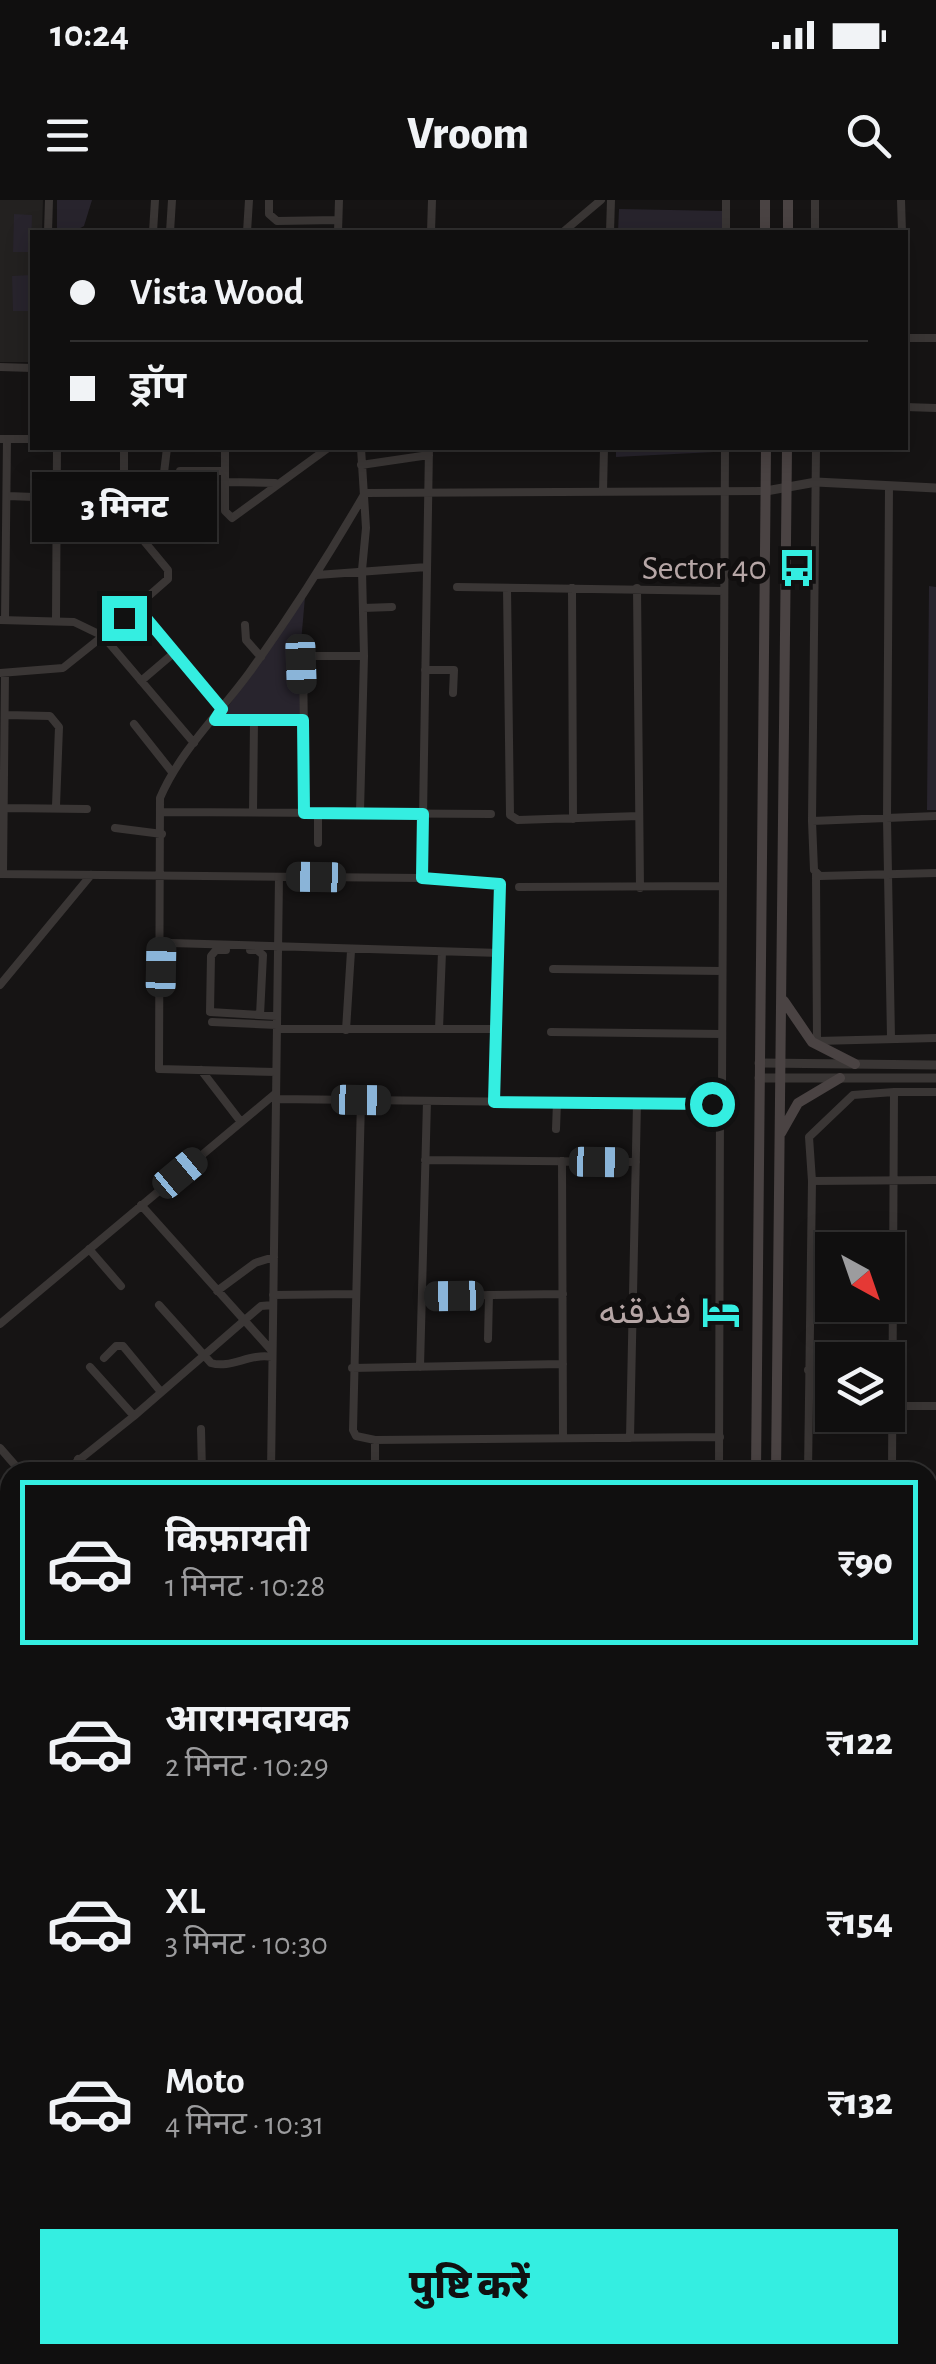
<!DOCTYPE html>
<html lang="hi">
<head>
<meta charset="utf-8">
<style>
	:root { --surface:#100f0f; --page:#1e1d1d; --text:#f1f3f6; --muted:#9c9c9e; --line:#302f2f; --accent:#34eee1 }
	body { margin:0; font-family:"Alegreya Sans",Vazirmatn,"Noto Sans Devanagari",sans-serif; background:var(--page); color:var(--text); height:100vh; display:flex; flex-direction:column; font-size:38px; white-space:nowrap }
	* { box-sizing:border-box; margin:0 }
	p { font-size:32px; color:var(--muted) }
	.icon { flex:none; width:55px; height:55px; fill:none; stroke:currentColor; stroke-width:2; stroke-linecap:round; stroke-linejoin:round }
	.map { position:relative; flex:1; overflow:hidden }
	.details { position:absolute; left:0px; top:1262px; width:938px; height:902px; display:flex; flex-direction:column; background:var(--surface); border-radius:30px 30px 0 0; box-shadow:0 5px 25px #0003,0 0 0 2px var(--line) }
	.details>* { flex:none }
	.banner { position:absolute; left:30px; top:30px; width:878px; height:220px; border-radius:0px; box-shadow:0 5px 25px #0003,0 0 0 2px var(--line); display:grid; align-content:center; height:220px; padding:0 40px; background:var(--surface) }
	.needle { width:65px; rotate:140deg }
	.fabs { position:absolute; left:815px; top:1032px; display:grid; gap:20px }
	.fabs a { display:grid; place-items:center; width:90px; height:90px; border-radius:0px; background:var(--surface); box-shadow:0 5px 25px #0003,0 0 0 2px var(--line); font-size:50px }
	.end { position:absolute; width:45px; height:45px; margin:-22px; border:12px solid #34eee1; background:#111; box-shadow:0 0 0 5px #111 }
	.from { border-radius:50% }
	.bubble { position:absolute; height:70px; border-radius:0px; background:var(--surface); box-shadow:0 5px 25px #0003,0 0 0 2px var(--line); font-size:32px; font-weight:800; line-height:70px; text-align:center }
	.car { position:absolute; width:30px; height:60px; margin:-30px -15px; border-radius:12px; box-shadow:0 0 8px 2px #0007; background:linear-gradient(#222 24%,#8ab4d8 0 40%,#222 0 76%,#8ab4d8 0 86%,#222 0) }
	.banner b { display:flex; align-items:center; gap:35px; height:95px; font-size:38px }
	.banner b+b { border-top:2px solid var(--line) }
	.banner i { width:25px; height:25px; background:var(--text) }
	ul { padding:18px 0 0; list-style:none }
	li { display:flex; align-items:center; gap:30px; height:165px; margin:0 20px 15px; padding:0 20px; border:5px solid transparent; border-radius:0px }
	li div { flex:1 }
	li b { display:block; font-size:38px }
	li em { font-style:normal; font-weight:800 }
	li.active { border-color:var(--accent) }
	li>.icon { width:90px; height:90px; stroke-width:1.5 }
	.action { display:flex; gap:20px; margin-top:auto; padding:20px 40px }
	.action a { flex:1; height:115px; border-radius:0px; background:var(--accent); color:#111; font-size:40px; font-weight:800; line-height:115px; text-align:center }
	.status { display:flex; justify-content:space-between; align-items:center; height:70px; padding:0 50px; background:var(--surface); direction:ltr }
	.status svg { height:28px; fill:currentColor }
	header { display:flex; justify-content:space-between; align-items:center; height:130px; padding:0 40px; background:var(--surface); font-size:45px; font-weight:800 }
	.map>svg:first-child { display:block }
	.built { fill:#232120 }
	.green { fill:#28242d }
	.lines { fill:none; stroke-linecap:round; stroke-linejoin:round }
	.secondary-tunnel { stroke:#363131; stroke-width:10; stroke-dasharray:10 5; stroke-linecap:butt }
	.minor { stroke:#3a3635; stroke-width:8 }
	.tertiary { stroke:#3a3635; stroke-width:9 }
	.secondary { stroke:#4a4343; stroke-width:10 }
	.route { stroke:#34eee1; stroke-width:12 }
	.labels { text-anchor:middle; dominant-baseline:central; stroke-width:10; stroke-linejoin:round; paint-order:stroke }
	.poi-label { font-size:35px; fill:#b6a6a6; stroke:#110f0f; text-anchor:end }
</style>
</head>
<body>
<div class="status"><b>10:24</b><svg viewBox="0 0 49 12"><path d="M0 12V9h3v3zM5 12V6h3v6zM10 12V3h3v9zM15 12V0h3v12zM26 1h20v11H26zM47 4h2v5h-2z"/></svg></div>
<header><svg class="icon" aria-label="menu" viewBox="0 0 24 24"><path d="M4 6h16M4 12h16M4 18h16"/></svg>Vroom<svg class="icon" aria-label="search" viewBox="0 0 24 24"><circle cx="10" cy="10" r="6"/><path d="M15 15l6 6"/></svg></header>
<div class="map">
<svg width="936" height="2164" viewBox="0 0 936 2164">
	<rect width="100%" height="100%" fill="#161414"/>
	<path class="built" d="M0 0H43L42 32H32V162H0Z"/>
	<path class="green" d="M57 0H92L84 26 73 32H57Z
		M619 9 724 11 722 32H618Z
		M14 14 32 15 31 52H13Z
		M31 75 30 111H13L12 76Z
		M616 248H714V252L616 257Z
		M929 386 936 387V610H927Z
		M305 397 300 454 301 518H220Z"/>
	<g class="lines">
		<path class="secondary-tunnel" d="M753 2155V2164"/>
		<path class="minor" d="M269 0V14L277 21 338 20
			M901 0 902 32
			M48 32 49 0
			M153 32 155 0
			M170 32 172 0
			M247 32 249 0
			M338 32 339 0
			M431 32 432 0
			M563 32 601 0
			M610 32 611 0
			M726 32V0
			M815 32V0
			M905 138H936
			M0 167 32 168
			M905 207 936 208
			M0 239H32
			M225 248V311L232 318 328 248
			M361 265 429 255
			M180 271H225
			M225 282 275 283
			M889 286 887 619 891 838
			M603 292 604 248
			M365 293 766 291
			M8 296 136 301 163 281 167 248
			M317 375 427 367
			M457 387 724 391
			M507 388 510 615 518 620 639 616
			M572 388 573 619
			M637 388 640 688
			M137 406 222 509
			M363 408 392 407
			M0 420 74 422 103 436 168 379V370L124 317V248
			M5 420 7 239
			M56 420 57 248
			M245 425 246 440 261 457
			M425 470H454L453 493
			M0 473 63 468 103 436 194 543
			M141 481 175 452
			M6 515 50 516 59 527 56 606
			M215 520H303
			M134 524 172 572
			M4 608 87 609
			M162 612 491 614
			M253 612 254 520
			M360 612 364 456 362 370 366 328 361 248
			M305 613 303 458 308 456H364
			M936 616 812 621 814 670 820 676 936 673
			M812 621 816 248
			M115 628 162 634
			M318 643V613
			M0 674 422 678 501 684 494 901
			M3 674 5 473
			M816 674 817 841 936 838
			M422 678 429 248
			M519 687 723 686
			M171 743 500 753
			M226 750H216L211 756 210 812 277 816
			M250 750H257L263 755 260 815
			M553 769 722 771
			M0 785 91 675
			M212 822 277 825
			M277 829H497
			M439 829 442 752
			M346 830 351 751
			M551 832 722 834
			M201 870 241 922
			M276 872 159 869 160 598C180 551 219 514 249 473 291 415 329 355 365 293
			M722 887 725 248
			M894 892H936
			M275 899 716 904 720 906 719 1272
			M361 900 353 1230 356 1236 375 1240 720 1237
			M556 929 557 902
			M425 960 636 962
			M562 961 563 1238
			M812 981 936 980
			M141 1005 272 1151
			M89 1049 121 1086
			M217 1091 255 1063 274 1057
			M273 1095 355 1094
			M422 1096 563 1094
			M159 1105 211 1163C231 1169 249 1153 272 1157
			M0 1124 276 893
			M488 1139 489 1095
			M104 1158 116 1146H123L161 1192
			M90 1167 134 1216 261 1106 273 1105
			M420 1167 427 901
			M352 1168 563 1164
			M808 1170H832
			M893 1206H936
			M201 1229 202 1272
			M630 1238 637 903
			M375 1240V1272
			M0 1248 21 1272
			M78 1259 89 1272
			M64 1272 134 1216
			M271 1272 279 677
			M808 1272 812 981 809 937 853 895 894 892 892 1272
			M0 1333 10 1325
			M0 1387 10 1384
			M0 1511H10
			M928 1578H936
			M0 1763H10
			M928 1867 936 1862
			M928 1910 936 1909
			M928 2057H936
			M0 2068 10 2072
			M928 2076H936
			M222 2155 230 2164
			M824 2155 825 2164
			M903 2155V2164
			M0 2162 7 2164
			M599 2164 600 2155"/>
		<path class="tertiary" d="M766 291 816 282 936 288
			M759 863 936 865
			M759 878H936
			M0 1411 10 1408
			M0 1418 10 1415"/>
		<path class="secondary" d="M765 0V32
			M788 32V0
			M784 801 812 842 855 864
			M781 933 798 903 840 878
			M756 1272 766 248
			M776 1272 787 248
			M0 2103 10 2106
			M0 2125 10 2129
			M92 2155 121 2164
			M157 2155 179 2164
			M764 2155V2164
			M789 2155V2164"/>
	</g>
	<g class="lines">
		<path class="route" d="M124 418 136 406 222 509 215 520H303L304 613 423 614 422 678 500 684 494 902 712 904"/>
	</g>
	<defs>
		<g id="bus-bare" transform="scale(3)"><path d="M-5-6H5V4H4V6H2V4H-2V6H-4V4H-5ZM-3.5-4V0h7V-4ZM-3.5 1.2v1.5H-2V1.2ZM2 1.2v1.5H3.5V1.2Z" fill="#34eee1" stroke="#110f0f" stroke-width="2.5" paint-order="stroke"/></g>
		<g id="hotel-bare" transform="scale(3)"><path d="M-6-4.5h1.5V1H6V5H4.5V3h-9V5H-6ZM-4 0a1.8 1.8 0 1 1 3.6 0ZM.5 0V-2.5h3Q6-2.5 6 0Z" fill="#34eee1" stroke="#110f0f" stroke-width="2.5" paint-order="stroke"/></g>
	</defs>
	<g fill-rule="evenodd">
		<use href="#bus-bare" x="797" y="368"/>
		<use href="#hotel-bare" x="721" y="1112"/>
	</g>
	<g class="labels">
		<g class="poi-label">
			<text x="767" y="368">Sector 40</text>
			<text x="691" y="1112">فندقنه</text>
		</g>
	</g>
</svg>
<div class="fabs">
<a><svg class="needle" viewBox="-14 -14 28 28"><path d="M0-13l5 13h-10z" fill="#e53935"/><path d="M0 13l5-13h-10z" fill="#9c9c9e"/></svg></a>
<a><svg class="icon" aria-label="layers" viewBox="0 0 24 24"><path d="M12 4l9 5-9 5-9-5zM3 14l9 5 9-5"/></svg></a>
</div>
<i class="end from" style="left:712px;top:904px"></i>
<i class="end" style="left:124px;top:418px"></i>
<div class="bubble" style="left:32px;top:272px;width:185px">3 मिनट</div>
<i class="car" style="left:301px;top:464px;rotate:178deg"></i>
<i class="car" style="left:316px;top:677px;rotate:271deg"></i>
<i class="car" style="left:161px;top:767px;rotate:1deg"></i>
<i class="car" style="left:361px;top:900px;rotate:91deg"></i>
<i class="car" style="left:599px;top:962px;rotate:91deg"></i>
<i class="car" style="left:180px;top:973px;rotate:50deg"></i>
<i class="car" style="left:454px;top:1096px;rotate:269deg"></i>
<div class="banner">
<b><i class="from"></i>Vista Wood</b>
<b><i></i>ड्रॉप</b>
</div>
<section class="details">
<ul>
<li class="active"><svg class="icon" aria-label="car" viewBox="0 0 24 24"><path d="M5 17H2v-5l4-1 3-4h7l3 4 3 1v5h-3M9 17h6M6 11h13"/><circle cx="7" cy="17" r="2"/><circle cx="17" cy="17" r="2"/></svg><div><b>किफ़ायती</b><p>1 मिनट · 10:28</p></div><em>₹90</em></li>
<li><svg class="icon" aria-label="car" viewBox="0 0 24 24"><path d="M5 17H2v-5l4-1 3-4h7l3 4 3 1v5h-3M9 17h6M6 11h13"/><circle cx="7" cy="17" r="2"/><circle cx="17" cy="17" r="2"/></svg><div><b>आरामदायक</b><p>2 मिनट · 10:29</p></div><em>₹122</em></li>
<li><svg class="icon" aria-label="car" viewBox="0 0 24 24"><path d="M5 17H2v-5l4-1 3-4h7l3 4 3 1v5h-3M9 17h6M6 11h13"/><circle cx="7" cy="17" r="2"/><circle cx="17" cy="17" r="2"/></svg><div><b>XL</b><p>3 मिनट · 10:30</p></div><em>₹154</em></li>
<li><svg class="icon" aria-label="car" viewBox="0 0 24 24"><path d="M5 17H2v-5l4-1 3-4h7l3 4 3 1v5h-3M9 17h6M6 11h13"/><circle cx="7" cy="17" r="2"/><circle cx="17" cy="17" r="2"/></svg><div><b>Moto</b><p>4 मिनट · 10:31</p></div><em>₹132</em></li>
</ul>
<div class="action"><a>पुष्टि करें</a></div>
</section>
</div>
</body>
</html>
